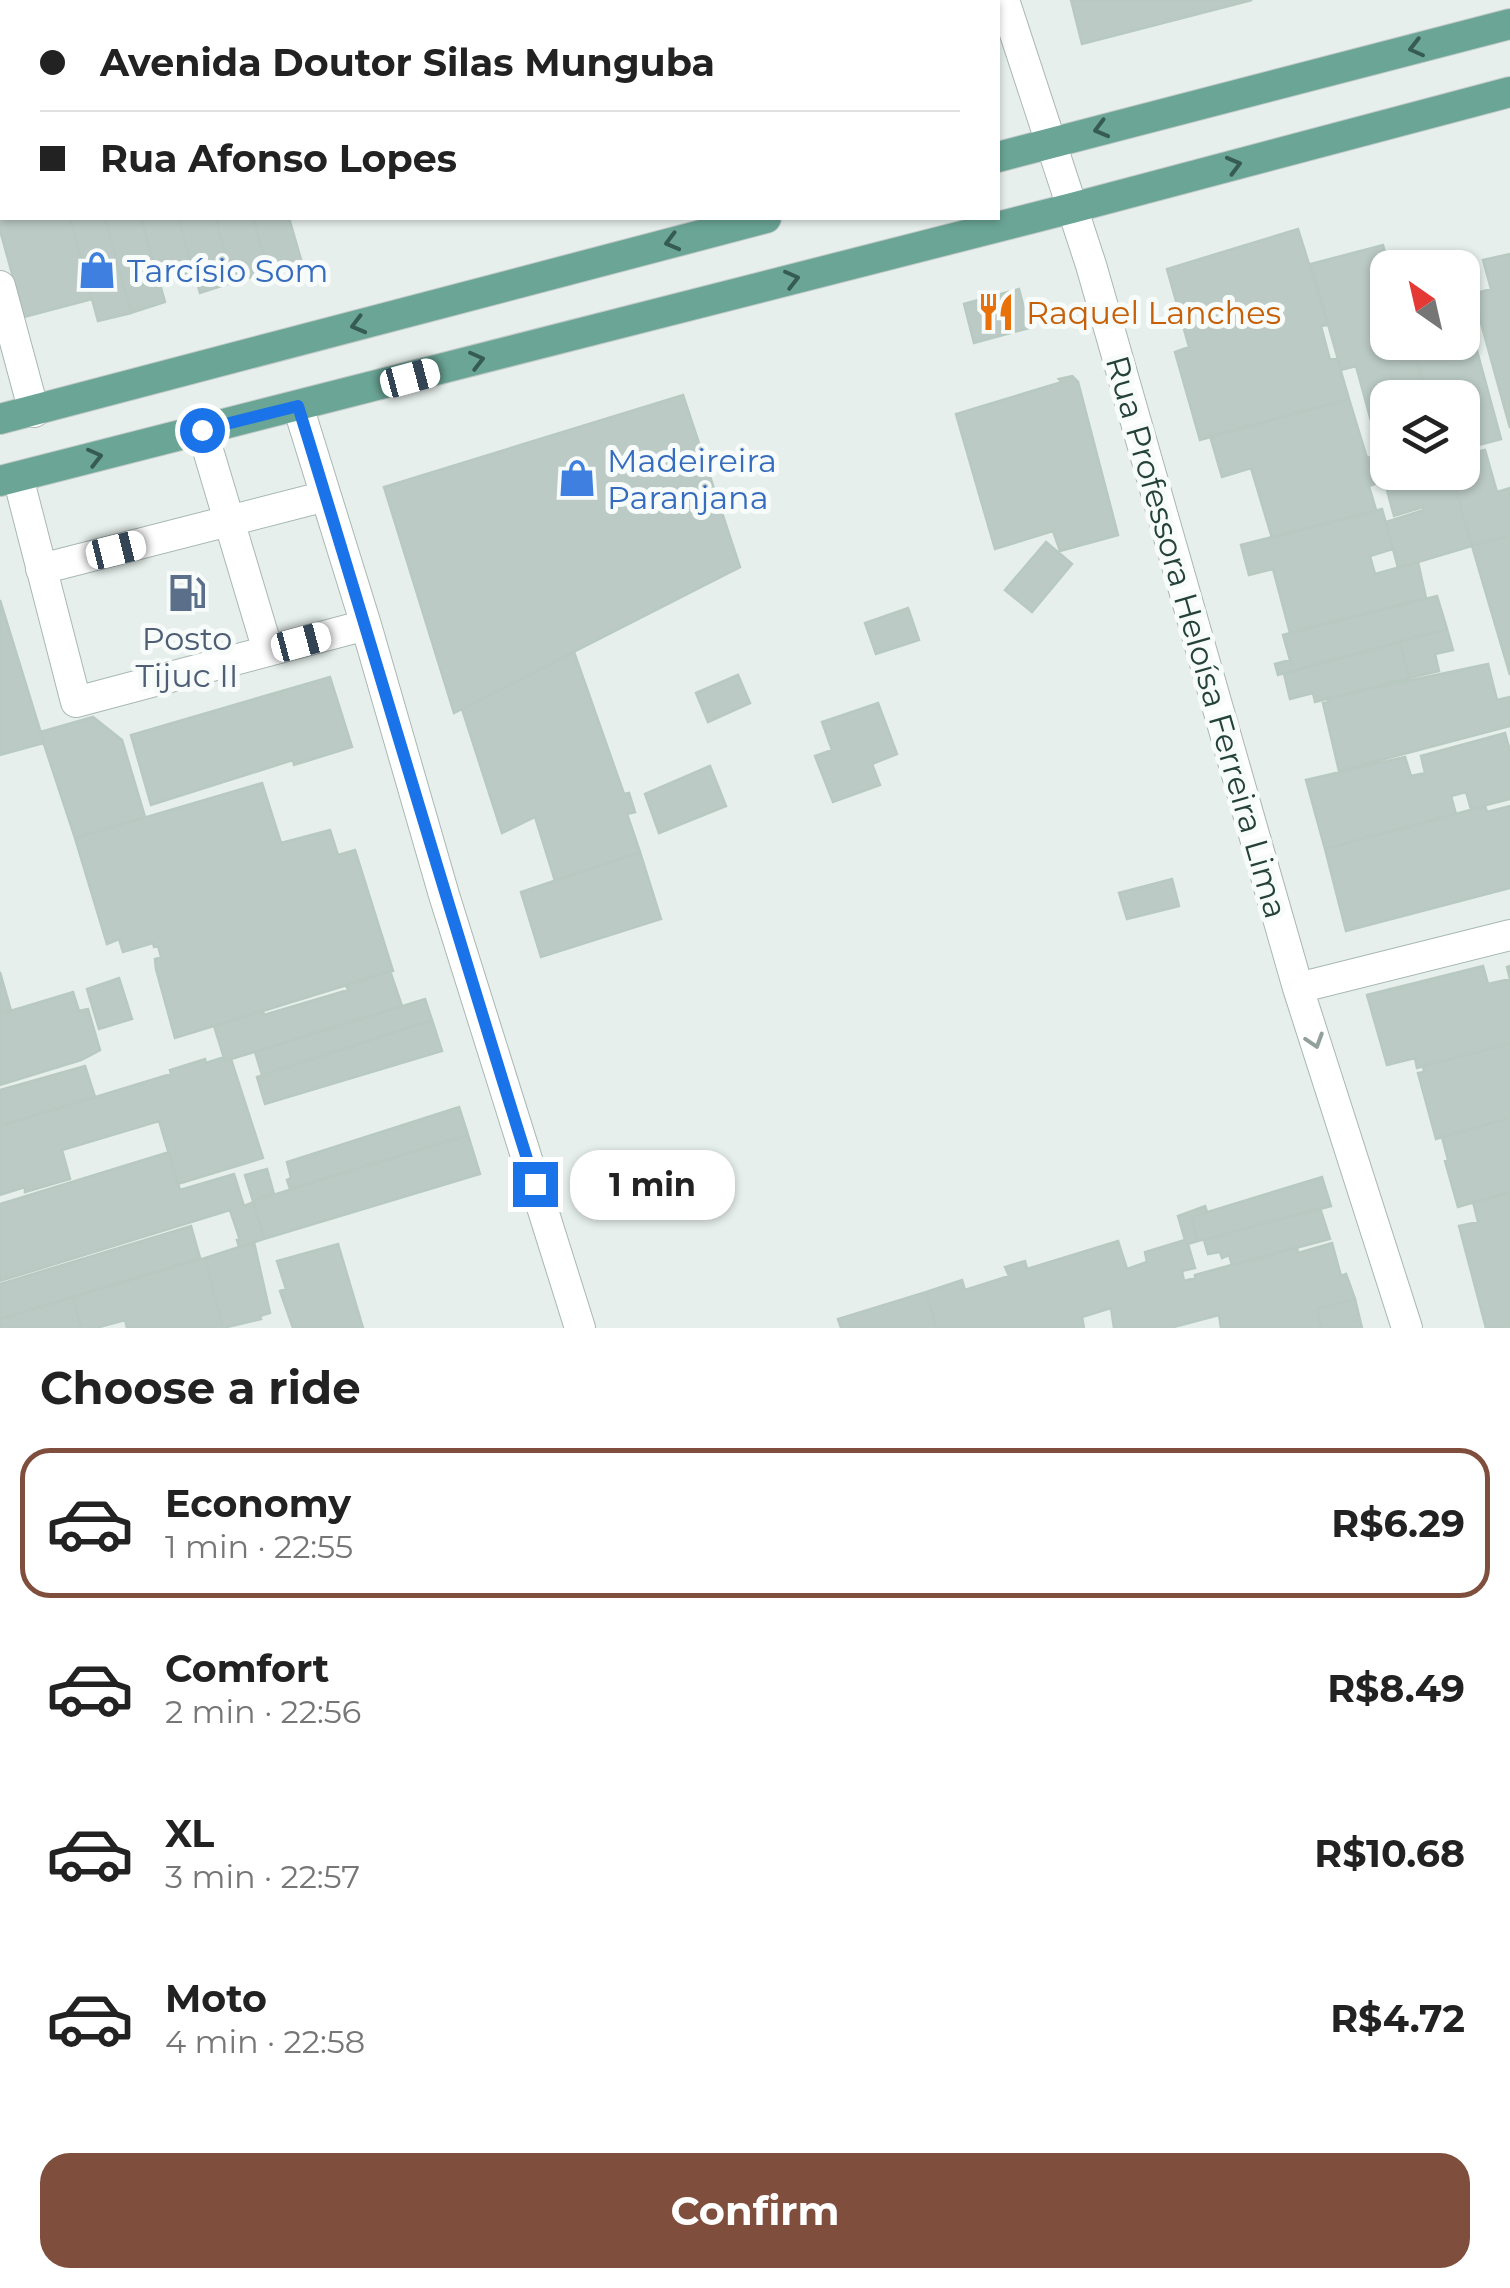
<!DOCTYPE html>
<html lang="en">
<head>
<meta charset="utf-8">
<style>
	:root { --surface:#fff; --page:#f2f2f2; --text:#222; --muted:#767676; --line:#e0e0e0; --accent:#804e3d }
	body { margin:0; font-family:Montserrat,sans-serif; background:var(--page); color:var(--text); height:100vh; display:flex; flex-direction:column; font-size:38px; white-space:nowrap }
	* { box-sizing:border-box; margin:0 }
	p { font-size:32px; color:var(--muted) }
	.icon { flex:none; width:55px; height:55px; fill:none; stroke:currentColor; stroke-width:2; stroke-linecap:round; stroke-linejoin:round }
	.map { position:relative; height:1328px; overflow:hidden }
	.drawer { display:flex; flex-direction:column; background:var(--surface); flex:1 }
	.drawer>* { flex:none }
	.hud { position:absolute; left:0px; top:0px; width:1000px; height:220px; box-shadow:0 2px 8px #0004; display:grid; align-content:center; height:220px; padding:0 40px; background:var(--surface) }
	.needle { width:65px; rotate:326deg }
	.buttons { position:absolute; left:1370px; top:250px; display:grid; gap:20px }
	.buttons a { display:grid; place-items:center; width:110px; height:110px; border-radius:20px; background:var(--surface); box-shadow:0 2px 8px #0004; font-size:50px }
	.end { position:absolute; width:45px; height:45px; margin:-22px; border:12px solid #1a73e8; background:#fff; box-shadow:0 0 0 5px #fff }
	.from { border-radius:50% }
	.bubble { position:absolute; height:70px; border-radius:30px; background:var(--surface); box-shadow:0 2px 8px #0004; font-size:32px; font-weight:700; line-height:70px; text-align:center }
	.car { position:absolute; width:30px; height:60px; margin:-30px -15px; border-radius:12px; box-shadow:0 0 8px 2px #0007; background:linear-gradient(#fff 24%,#345 0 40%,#fff 0 76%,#345 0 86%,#fff 0) }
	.hud b { display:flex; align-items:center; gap:35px; height:95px; font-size:38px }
	.hud b+b { border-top:2px solid var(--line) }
	.hud i { width:25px; height:25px; background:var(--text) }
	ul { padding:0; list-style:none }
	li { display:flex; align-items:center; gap:30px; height:150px; margin:0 20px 15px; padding:0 20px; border:5px solid transparent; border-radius:30px }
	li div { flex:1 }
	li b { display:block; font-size:38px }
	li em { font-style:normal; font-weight:700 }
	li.active { border-color:var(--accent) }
	li>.icon { width:90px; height:90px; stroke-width:1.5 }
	h2 { padding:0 40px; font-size:45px; line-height:120px }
	.cta { display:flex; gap:20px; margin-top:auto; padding:20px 40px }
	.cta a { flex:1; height:115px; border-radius:30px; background:var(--accent); color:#fff; font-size:40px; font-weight:700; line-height:115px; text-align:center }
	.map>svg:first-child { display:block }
	.building { fill:#bbcac4; stroke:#b8c9c2; stroke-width:2.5 }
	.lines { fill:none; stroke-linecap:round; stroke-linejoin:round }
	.minor-casing { stroke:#a8b8b2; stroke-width:32 }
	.major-casing { stroke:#c2cac8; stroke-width:32 }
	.minor { stroke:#fff; stroke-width:30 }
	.major { stroke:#6aa596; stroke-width:30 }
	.oneway { stroke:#365b51 }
	.oneway2 { stroke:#92a09c }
	.route { stroke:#1a73e8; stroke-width:12 }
	.labels { text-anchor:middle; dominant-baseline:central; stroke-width:10; stroke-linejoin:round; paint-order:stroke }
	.shop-label { font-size:32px; fill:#366cbe; stroke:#f7fbf9; text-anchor:start }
	.food-label { font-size:32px; fill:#c56008; stroke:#f7fbf9; text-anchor:start }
	.street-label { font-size:32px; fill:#24423a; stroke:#f7fbf9 }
	.service-label { font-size:32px; fill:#4e5e75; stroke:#f7fbf9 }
</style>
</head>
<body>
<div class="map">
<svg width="1510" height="1328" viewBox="0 0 1510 1328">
	<rect width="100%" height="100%" fill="#e6efeb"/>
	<path class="building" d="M268 0H515L516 2H269Z
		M648 0H743L744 2H649Z
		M792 0H946L947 2H793Z
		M1071 0H1252L1082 44Z
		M0 187H2V218H70L92 299 24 317 0 230Z
		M70 218H105L131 313 98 321Z
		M105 218H141L165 302 131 313Z
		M141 218H178L194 274 160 284Z
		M178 218H215L234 282 200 293Z
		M215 218H253L269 272 234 282Z
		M289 218 302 263 269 272 253 218Z
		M1298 229 1328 325 1321 326 1330 360 1337 358 1349 399 1200 440 1175 352 1189 347 1167 269Z
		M1383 245 1389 268 1388 342H1411L1428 398H1388V472H1450L1472 546 1398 568 1386 522 1424 510 1423 507 1394 516 1382 472 1372 475 1367 458 1380 454 1356 366 1341 370 1311 264Z
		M1510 254V428L1473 294 1491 289 1483 260Z
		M1464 262 1480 322 1470 325 1501 439 1471 447 1472 453 1485 450 1497 492 1510 488V536L1472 546 1450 472H1462V398H1428L1411 342H1462V268H1446Z
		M1019 289 1029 328 974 343 964 304Z
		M1072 376 1078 382 1118 535 1060 551 1053 531 995 549 956 414 1062 382 1059 379Z
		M683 395 740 567 454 713 384 487Z
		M1349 399 1375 484 1369 486 1376 510 1272 538 1251 468 1222 477 1210 436Z
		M1382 509 1393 549 1370 556 1375 574 1418 562 1426 598 1290 633 1273 569 1249 575 1241 545Z
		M1510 536V675L1472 546Z
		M1046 542 1072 564 1032 612 1005 590Z
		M1437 596 1447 629 1278 675 1275 664 1290 660 1283 635Z
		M0 600 44 743 0 755Z
		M908 608 919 640 876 654 865 623Z
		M1447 629 1453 650 1435 654 1439 671 1409 678 1400 642Z
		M1400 642 1409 678 1315 702 1313 693 1290 699 1284 674Z
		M574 652 624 794 629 793 635 812 627 814 640 852 555 881 535 817 502 833 462 709Z
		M1488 664 1497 700 1510 697V726L1339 771 1323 703 1328 702 1327 698Z
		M738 675 750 703 708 722 696 693Z
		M330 677 352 747 294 765 293 760 151 805 131 735Z
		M878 703 897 754 872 764 880 785 833 802 815 756 832 750 822 722Z
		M93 717 122 740 145 817 75 838 40 732Z
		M1505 733 1510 751V799L1471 809 1466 792 1451 796 1456 814 1325 849 1306 780 1405 757 1411 776 1425 773 1421 756Z
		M710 766 726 806 659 833 645 794Z
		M262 783 281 843 330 830 338 855 355 850 393 971 175 1038 156 969 155 959 161 957 158 946 154 947 153 943 123 952 119 939 107 944 75 838Z
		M1485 806 1487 812 1510 806V888L1346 931 1325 849Z
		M640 852 661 919 541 957 521 892Z
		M1172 879 1179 906 1127 919 1119 893Z
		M1483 966 1488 984 1510 979 1507 967 1510 966V1044L1417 1068 1415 1058 1387 1065 1367 995Z
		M390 971 402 1006 225 1061 214 1026 263 1011 264 1015 348 990 346 985Z
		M0 972 11 1011 0 1014Z
		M119 978 132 1019 99 1029 87 989Z
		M73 992 79 1011 88 1009 100 1050 81 1060 0 1085V1014Z
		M425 999 432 1020 262 1075 255 1052Z
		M432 1020 442 1051 265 1104 257 1077Z
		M1510 1044V1118L1436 1139 1418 1073 1424 1072 1423 1066Z
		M224 1057 225 1061 231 1059 263 1158 178 1184 159 1121 62 1150 70 1179 25 1192V1187L0 1195V1126L171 1074 170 1070 205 1059 206 1063Z
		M85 1066 95 1097 0 1126V1090Z
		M459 1107 468 1135 290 1189 287 1180 291 1178 287 1162Z
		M1510 1118V1192L1458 1207 1445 1161 1448 1160 1442 1137Z
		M468 1135 480 1174 264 1239 253 1201Z
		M169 1152 180 1190 234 1174 244 1206 254 1202 264 1239 239 1247 237 1240H240L230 1210 0 1281V1204Z
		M267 1169 274 1194 253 1201 245 1175Z
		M1322 1177 1331 1206 1198 1241 1191 1217Z
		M1510 1193V1328H1486L1459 1226 1478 1222 1473 1202Z
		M1205 1206 1207 1212 1191 1217 1198 1241 1188 1244 1195 1268 1182 1271 1184 1281 1195 1278V1275L1297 1247 1298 1253 1332 1243 1341 1276 1346 1274 1355 1299 1317 1309 1321 1328H1221L1219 1315 1170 1328H1114L1111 1308 1082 1317 1084 1328H936L926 1292 962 1280 965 1290 1009 1276 1005 1267 1025 1261 1027 1269 1118 1241 1127 1269 1147 1262 1145 1252 1185 1240 1178 1216Z
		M1320 1208 1330 1239 1232 1265 1229 1255 1222 1258 1220 1252 1208 1254 1204 1240Z
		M191 1226 200 1258 0 1319V1284Z
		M254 1242 270 1313 260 1316 261 1319 223 1328 205 1258Z
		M338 1244 363 1328H293L280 1291 286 1289 277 1261Z
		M205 1258 223 1328H127L125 1320 96 1328H81L73 1297Z
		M926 1292 936 1328H841L838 1319Z
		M73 1297 81 1328H0V1319Z
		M1355 1299 1362 1328H1321L1317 1309Z"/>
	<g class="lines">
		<g class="minor-casing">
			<path id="minor" d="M1004 0 1091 265 1298 988 1407 1328
				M0 286 34 412
				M298 406 366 625 444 895 580 1328
				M202 430 268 651
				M18 477 76 702 366 625
				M41 569 326 496
				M1298 988 1510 935"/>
		</g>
		<g class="major-casing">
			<path id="major" d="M998 157 1510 24
				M0 419 766 218
				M0 481 1072 208 1510 92"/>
		</g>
		<use href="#minor" class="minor"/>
		<use href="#major" class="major"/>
	</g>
	<defs><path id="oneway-chevron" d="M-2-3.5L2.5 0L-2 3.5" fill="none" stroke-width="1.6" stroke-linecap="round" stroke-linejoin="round" transform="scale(2.5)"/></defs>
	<g class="oneway">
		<use href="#oneway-chevron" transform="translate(1416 48) rotate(166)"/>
		<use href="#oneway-chevron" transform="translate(1101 129) rotate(165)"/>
		<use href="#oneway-chevron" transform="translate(1234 165) rotate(-15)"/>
		<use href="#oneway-chevron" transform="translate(672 242) rotate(165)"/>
		<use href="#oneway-chevron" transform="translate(792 279) rotate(-14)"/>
		<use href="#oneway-chevron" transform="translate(358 325) rotate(165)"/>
		<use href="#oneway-chevron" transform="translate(477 360) rotate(-14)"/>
		<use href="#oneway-chevron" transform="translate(95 457) rotate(-14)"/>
	</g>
	<use class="oneway2" href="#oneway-chevron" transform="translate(1315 1041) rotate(72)"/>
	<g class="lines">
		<path class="route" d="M202 430 298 406C378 665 453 925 535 1184"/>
	</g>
	<defs>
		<g id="shop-bare" transform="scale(3)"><path d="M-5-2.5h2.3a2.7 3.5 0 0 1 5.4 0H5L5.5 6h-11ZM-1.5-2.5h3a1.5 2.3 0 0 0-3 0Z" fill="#3f7fe0" stroke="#f7fbf9" stroke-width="2.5" paint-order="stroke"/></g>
		<g id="restaurant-bare" transform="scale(3)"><path d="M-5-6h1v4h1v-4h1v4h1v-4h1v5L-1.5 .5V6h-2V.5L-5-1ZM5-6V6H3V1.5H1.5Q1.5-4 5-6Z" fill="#e8710a" stroke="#f7fbf9" stroke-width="2.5" paint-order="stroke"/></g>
		<g id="fuel-bare" transform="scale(3)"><path d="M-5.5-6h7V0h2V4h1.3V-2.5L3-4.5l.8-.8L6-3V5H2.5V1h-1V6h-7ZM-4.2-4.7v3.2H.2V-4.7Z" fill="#5c6f8a" stroke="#f7fbf9" stroke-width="2.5" paint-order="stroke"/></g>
	</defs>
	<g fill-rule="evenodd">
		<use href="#shop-bare" x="97" y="270"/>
		<use href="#restaurant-bare" x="996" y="312"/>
		<use href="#shop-bare" x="577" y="478"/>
		<use href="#fuel-bare" x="187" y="593"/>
	</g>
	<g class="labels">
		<g class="shop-label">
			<text x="127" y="270">Tarcísio Som</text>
			<text x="607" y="460">Madeireira<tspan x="607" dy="37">Paranjana</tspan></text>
		</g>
		<g class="food-label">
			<text x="1026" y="312">Raquel Lanches</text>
		</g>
		<g class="street-label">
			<text transform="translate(1197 637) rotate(74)">Rua Professora Heloísa Ferreira Lima</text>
		</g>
		<g class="service-label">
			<text x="187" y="638">Posto<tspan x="187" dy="37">Tijuc II</tspan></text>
		</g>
	</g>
</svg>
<div class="buttons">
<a><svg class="needle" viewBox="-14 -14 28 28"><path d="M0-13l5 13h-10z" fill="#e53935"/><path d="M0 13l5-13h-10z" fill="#767676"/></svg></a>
<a><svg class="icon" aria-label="layers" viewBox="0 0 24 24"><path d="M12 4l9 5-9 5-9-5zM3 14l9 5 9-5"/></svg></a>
</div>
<i class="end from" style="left:202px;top:430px"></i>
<i class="end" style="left:535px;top:1184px"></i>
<div class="bubble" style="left:570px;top:1150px;width:165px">1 min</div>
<i class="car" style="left:410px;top:378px;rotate:75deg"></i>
<i class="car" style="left:116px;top:550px;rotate:76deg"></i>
<i class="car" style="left:301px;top:642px;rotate:75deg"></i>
<div class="hud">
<b><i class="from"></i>Avenida Doutor Silas Munguba</b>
<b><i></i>Rua Afonso Lopes</b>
</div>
</div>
<section class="drawer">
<h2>Choose a ride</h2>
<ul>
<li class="active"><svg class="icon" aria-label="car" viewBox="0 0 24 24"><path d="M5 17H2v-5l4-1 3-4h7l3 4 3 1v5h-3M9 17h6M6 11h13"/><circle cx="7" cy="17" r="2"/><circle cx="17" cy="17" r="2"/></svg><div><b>Economy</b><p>1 min · 22:55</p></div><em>R$6.29</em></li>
<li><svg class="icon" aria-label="car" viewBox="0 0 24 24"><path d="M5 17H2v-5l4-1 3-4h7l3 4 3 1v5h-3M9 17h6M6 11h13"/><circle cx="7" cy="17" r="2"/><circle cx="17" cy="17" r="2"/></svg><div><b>Comfort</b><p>2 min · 22:56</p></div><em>R$8.49</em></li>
<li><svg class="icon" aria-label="car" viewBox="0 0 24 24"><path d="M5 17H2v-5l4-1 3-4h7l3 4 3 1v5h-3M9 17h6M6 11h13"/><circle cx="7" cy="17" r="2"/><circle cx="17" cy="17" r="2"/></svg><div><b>XL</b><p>3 min · 22:57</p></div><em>R$10.68</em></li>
<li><svg class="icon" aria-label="car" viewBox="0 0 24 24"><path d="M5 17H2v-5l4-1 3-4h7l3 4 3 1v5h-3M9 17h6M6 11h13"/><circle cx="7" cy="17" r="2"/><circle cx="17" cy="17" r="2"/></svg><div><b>Moto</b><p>4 min · 22:58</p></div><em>R$4.72</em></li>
</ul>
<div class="cta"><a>Confirm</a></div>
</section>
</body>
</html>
